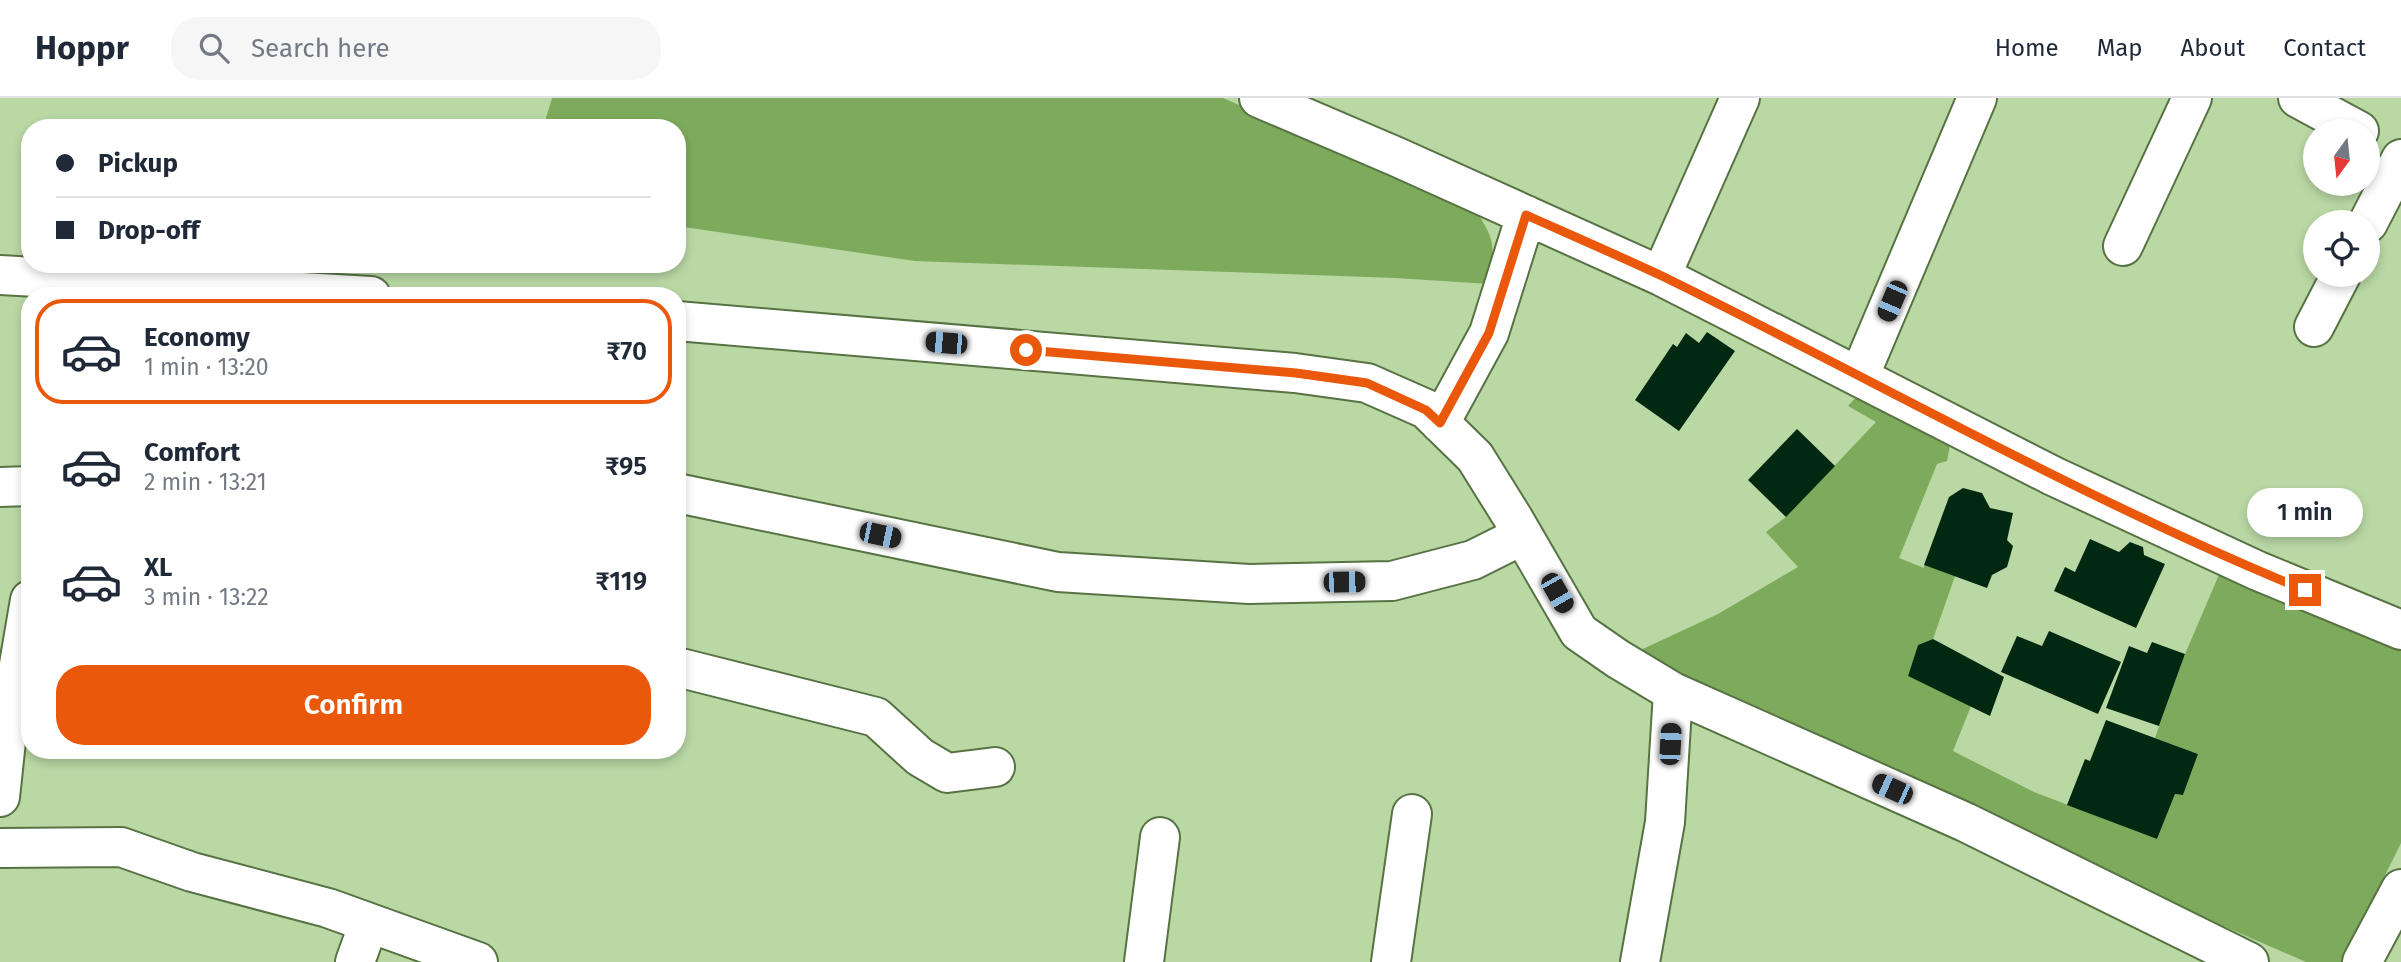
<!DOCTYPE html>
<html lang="en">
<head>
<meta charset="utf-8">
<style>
	:root { --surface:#fff; --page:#f6f6f7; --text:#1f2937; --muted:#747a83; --line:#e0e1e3; --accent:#ea580c }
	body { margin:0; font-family:"Fira Sans",sans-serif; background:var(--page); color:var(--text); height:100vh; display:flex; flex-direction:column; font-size:26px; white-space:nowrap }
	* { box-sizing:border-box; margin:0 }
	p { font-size:23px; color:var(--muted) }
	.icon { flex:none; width:38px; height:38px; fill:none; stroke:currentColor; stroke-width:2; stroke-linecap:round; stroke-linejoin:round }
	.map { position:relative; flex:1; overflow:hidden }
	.panel { position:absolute; left:21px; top:189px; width:665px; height:472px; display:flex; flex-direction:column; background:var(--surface); border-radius:28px; box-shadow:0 4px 10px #0003 }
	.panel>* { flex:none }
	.hud { position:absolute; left:21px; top:21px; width:665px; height:154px; border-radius:28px; box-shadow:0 4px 10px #0003; display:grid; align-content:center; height:154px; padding:0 35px; background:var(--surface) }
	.needle { width:46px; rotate:195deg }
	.tools { position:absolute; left:2303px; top:21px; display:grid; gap:14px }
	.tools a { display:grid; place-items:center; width:77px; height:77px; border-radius:50%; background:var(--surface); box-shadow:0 4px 10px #0003; font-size:35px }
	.end { position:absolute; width:32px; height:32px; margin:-16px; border:9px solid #ea580c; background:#fff; box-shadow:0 0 0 4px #fff }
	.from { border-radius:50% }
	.bubble { position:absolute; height:49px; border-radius:24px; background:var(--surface); box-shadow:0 4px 10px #0003; font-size:23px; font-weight:600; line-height:49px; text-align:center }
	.car { position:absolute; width:21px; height:42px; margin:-21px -10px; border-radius:9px; box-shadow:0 0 5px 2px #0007; background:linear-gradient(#222 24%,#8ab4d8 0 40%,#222 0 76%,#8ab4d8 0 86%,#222 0) }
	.hud b { display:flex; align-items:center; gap:24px; height:66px; font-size:26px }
	.hud b+b { border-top:2px solid var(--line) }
	.hud i { width:18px; height:18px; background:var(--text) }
	ul { padding:12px 0 0; list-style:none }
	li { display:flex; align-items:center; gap:21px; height:105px; margin:0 14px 10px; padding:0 21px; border:4px solid transparent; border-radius:28px }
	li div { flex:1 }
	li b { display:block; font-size:26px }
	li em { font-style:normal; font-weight:600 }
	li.selected { border-color:var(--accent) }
	li>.icon { width:63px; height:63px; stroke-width:1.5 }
	.button { display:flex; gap:14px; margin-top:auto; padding:14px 35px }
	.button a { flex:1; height:80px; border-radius:28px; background:var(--accent); color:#fff; font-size:28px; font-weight:600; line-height:80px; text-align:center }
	header { display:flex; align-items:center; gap:42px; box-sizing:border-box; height:98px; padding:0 35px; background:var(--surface); border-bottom:2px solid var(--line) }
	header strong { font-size:33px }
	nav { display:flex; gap:38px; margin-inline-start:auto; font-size:24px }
	.search { width:490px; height:63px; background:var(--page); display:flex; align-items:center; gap:18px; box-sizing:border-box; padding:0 24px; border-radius:28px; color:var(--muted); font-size:26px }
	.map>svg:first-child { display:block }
	.green { fill:#7daa5b }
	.building { fill:#012912 }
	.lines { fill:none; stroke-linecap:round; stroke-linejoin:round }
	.minor-casing { stroke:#577344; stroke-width:42 }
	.highway-casing { stroke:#577344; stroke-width:42 }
	.minor { stroke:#fff; stroke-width:38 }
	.highway { stroke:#fff; stroke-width:38 }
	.route { stroke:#ea580c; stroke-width:9 }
</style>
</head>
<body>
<header>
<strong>Hoppr</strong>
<div class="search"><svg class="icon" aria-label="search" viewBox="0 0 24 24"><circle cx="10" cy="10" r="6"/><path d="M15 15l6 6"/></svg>Search here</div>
<nav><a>Home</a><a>Map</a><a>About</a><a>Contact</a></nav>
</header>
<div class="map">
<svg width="2401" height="864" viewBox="0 0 2401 864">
	<rect width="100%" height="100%" fill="#b9d8a4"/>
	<path class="green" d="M552 0H1223L1473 109C1496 142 1495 147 1489 186L1396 180 915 163 677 128V30H543Z
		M1858 297 1951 342 1947 363 1937 366 1899 460 1924 470V467L1955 478 1933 541 1918 547 1908 578 1971 608 1953 653 2034 694 2157 741 2175 696 2183 697 2198 656 2155 640 2185 556 2221 472 2401 539V745L2342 864H2306L2081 766 1632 556 1718 516 1798 469 1766 434 1786 419 1876 324 1848 308Z"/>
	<path class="building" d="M1707 234 1735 253 1679 333 1635 302 1673 246 1677 249 1686 235 1699 245Z
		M1797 331 1835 368 1786 419 1748 382Z
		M1963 390 1982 395 1990 410 2013 415 2007 442 2013 448 2007 469 1992 477 1987 490 1924 467 1949 399Z
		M2090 441 2119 454 2130 444 2143 449 2144 457 2165 466 2136 530 2054 493 2065 469 2075 474Z
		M2049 533 2121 564 2098 616 2001 574 2017 538 2042 548Z
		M1933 541 2004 579 1990 618 1908 578 1918 547Z
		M2152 544 2185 556 2159 628 2106 610 2129 548 2147 555Z
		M2106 622 2198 656 2183 697 2175 696 2157 741 2067 707 2085 661 2090 663Z"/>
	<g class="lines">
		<g class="minor-casing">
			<path id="minor" d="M1259 0 1397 59 1661 178 2053 378 2258 473 2401 532
				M2298 0 2359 33
				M2368 125 2401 61
				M2123 148 2192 0
				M0 177 371 198
				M1661 178 1740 0
				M677 223 1295 275 1367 285 1426 311 1475 359 1513 420 1579 534 1618 561 1673 594 1965 724 2249 864
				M2314 229 2341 177
				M1859 279 1977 0
				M1440 325 1489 235 1526 117
				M0 389 30 388
				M677 395 1058 474 1249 486 1392 483 1473 462 1523 437
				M677 569 876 619 920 659 947 675 995 669
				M0 699 6 643 30 502
				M0 750 121 749 192 774 328 810 478 864
				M355 864 369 825
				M1144 864 1160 739
				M1391 864 1412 716
				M1640 864 1665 724 1673 594"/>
		</g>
		<g class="highway-casing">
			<path id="highway" d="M2362 864 2401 791"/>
		</g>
		<use href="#minor" class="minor"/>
		<use href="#highway" class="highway"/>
	</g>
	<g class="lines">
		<path class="route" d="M1026 252 1296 275 1367 285 1426 312 1440 325 1489 235 1526 117C1571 137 1617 157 1662 178 1877 283 2084 402 2305 492"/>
	</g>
</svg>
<div class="tools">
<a><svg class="needle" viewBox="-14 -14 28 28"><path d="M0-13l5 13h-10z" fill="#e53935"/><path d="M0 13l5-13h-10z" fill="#747a83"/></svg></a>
<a><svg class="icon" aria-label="locate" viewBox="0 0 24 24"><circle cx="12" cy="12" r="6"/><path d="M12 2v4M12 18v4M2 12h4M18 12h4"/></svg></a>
</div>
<i class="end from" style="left:1026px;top:252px"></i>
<i class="end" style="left:2305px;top:492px"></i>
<div class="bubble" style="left:2247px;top:390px;width:116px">1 min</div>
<i class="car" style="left:1892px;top:203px;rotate:203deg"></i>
<i class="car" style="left:946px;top:245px;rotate:275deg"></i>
<i class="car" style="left:880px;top:437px;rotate:102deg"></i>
<i class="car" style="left:1344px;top:484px;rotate:89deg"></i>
<i class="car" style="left:1557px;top:495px;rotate:150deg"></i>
<i class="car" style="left:1670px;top:646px;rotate:3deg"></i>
<i class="car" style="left:1892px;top:691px;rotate:294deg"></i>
<div class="hud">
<b><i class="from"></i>Pickup</b>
<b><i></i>Drop-off</b>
</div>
<section class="panel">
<ul>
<li class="selected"><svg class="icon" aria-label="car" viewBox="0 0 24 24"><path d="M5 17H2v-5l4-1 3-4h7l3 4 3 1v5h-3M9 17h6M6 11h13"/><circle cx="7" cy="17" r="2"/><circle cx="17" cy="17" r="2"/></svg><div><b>Economy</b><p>1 min · 13:20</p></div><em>₹70</em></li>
<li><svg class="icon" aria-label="car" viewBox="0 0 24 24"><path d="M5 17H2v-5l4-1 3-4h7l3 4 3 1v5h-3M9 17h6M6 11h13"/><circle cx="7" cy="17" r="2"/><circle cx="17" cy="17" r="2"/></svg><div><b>Comfort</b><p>2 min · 13:21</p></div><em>₹95</em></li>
<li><svg class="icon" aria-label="car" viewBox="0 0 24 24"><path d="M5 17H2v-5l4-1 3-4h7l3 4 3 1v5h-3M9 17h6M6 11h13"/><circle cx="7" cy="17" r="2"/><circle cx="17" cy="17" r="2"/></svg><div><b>XL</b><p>3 min · 13:22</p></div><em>₹119</em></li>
</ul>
<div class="button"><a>Confirm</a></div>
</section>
</div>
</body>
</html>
